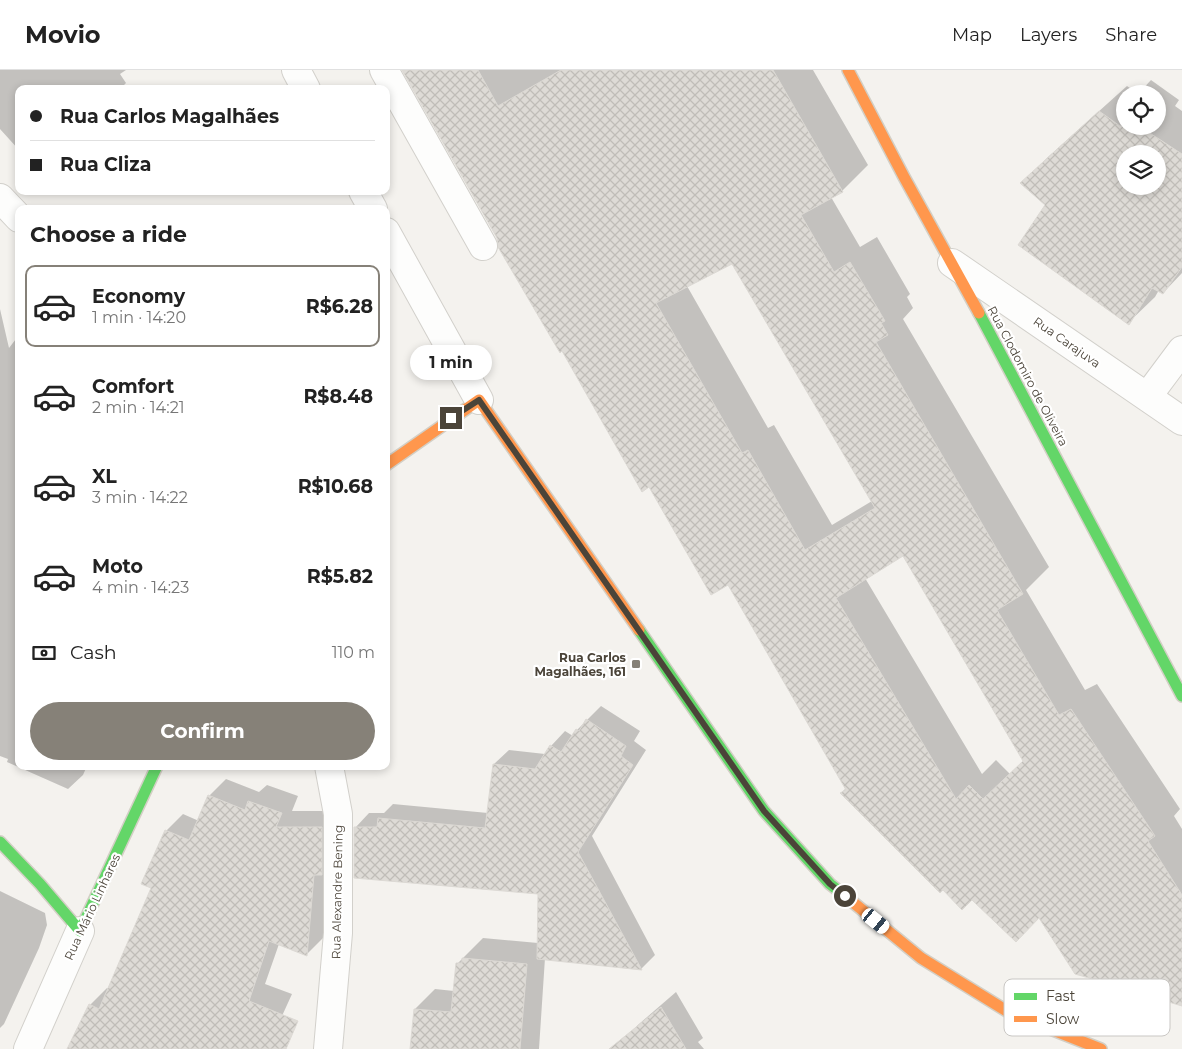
<!DOCTYPE html>
<html lang="en">
<head>
<meta charset="utf-8">
<style>
	:root { --surface:#fff; --page:#f2f2f2; --text:#222; --muted:#767676; --line:#e0e0e0; --accent:#868178 }
	body { margin:0; font-family:Montserrat,sans-serif; background:var(--page); color:var(--text); height:100vh; display:flex; flex-direction:column; font-size:19px; white-space:nowrap }
	* { box-sizing:border-box; margin:0 }
	p { font-size:16px; color:var(--muted) }
	.icon { flex:none; width:28px; height:28px; fill:none; stroke:currentColor; stroke-width:2; stroke-linecap:round; stroke-linejoin:round }
	.map { position:relative; flex:1; overflow:hidden }
	.side { position:absolute; left:15px; top:135px; width:375px; height:565px; display:flex; flex-direction:column; background:var(--surface); border-radius:10px; box-shadow:0 2px 8px #0003 }
	.side>* { flex:none }
	.hud { position:absolute; left:15px; top:15px; width:375px; height:110px; border-radius:10px; box-shadow:0 2px 8px #0003; display:grid; align-content:center; height:110px; padding:0 15px; background:var(--surface) }
	.buttons { position:absolute; left:1116px; top:15px; display:grid; gap:10px }
	.buttons a { display:grid; place-items:center; width:50px; height:50px; border-radius:50%; background:var(--surface); box-shadow:0 2px 8px #0003; font-size:25px }
	.end { position:absolute; width:22px; height:22px; margin:-11px; border:6px solid #4b4439; background:#fff; box-shadow:0 0 0 2px #fff }
	.from { border-radius:50% }
	.bubble { position:absolute; height:35px; border-radius:18px; background:var(--surface); box-shadow:0 2px 8px #0003; font-size:16px; font-weight:700; line-height:35px; text-align:center }
	.car { position:absolute; width:15px; height:30px; margin:-15px -8px; border-radius:6px; box-shadow:0 0 4px 1px #0007; background:linear-gradient(#fff 24%,#345 0 40%,#fff 0 76%,#345 0 86%,#fff 0) }
	.hud b { display:flex; align-items:center; gap:18px; height:48px; font-size:19px }
	.hud b+b { border-top:1px solid var(--line) }
	.hud i { width:12px; height:12px; background:var(--text) }
	ul { padding:0; list-style:none }
	li { display:flex; align-items:center; gap:15px; height:82px; margin:0 10px 8px; padding:0 5px; border:2px solid transparent; border-radius:10px }
	li div { flex:1 }
	li b { display:block; font-size:19px }
	li em { font-style:normal; font-weight:700 }
	li.active { border-color:var(--accent) }
	li>.icon { width:45px; height:45px; stroke-width:1.5 }
	h2 { padding:0 15px; font-size:22px; line-height:60px }
	.pay { display:flex; align-items:center; gap:12px; height:55px; padding:0 15px; font-size:19px }
	.pay p { margin-inline-start:auto }
	.primary-button { display:flex; gap:10px; margin-top:auto; padding:10px 15px }
	.primary-button a { flex:1; height:58px; border-radius:30px; background:var(--accent); color:#fff; font-size:20px; font-weight:700; line-height:58px; text-align:center }
	header { display:flex; align-items:center; gap:30px; box-sizing:border-box; height:70px; padding:0 25px; background:var(--surface); border-bottom:1px solid var(--line) }
	header strong { font-size:24px }
	nav { display:flex; gap:28px; margin-inline-start:auto; font-size:18px }
	.map>svg:first-child { display:block }
	.shadow { fill:#0003; fill-rule:evenodd }
	.building { fill:url(#building-cross-hatch); stroke:#dcd9d4; fill-rule:evenodd }
	.lines { fill:none; stroke-linecap:round; stroke-linejoin:round }
	.street-casing { stroke:#d2d0cb; stroke-width:30 }
	.fast-casing { stroke:#d3cfc5; stroke-width:14 }
	.slow-casing { stroke:#d3cfc5; stroke-width:14 }
	.street { stroke:#fdfdfc; stroke-width:28 }
	.fast { stroke:#63d668; stroke-width:11 }
	.slow { stroke:#ff974d; stroke-width:11 }
	.route { stroke:#4b4439; stroke-width:6 }
	.poi-dot { fill:#868178; stroke:#fff; stroke-width:2 }
	.labels { text-anchor:middle; dominant-baseline:central; stroke-width:4.5; stroke-linejoin:round; paint-order:stroke }
	.street-label { font-size:12px; fill:#4b4439; stroke:#fff }
	.poi-label { font-size:12px; font-weight:bold; fill:#4b4439; stroke:#fff; text-anchor:end }
	.key { fill:#fff; stroke:#c9c7c4; stroke-width:1 }
	.key-label { font-size:14px; fill:#4b4439 }
</style>
</head>
<body>
<header>
<strong>Movio</strong>
<nav><a>Map</a><a>Layers</a><a>Share</a></nav>
</header>
<div class="map">
<svg width="1182" height="979" viewBox="0 0 1182 979">
	<defs>
		<pattern id="building-cross-hatch" width="8" height="8" patternUnits="userSpaceOnUse" patternTransform="scale(1.25)"><rect width="8" height="8" fill="#dedbd6"/><path d="M0 0l8 8M0 8l8-8" fill="none" stroke="#c0bdb8"/></pattern>
	</defs>
	<rect width="100%" height="100%" fill="#f4f2ee"/>
	<path class="shadow" d="M0 0H126L120 4 126 13 120 19H19V80L0 59Z
		M403 0H813L868 95 842 121 831 127 860 177 877 167 910 224 907 227 913 238 903 249 1049 497 1026 520 1085 620 1097 614 1180 739 1174 746 1182 759V935L1169 931 1144 956 1115 914 1039 847 972 828 841 723 846 718 729 514 650 416 498 168ZM733 193 872 431 832 455 774 355 768 358 687 216ZM904 484 1024 690 1010 704 996 690 982 704 865 508Z
		M1151 10 1179 30 1175 36 1182 41V203L1163 223 1159 220 1155 227 1128 253 1047 135 1022 113 1048 87 1127 16 1138 24ZM1125 24H1158V56H1125ZM1125 84H1158V116H1125Z
		M0 239 9 278 19 265V696H87L83 705 68 719 7 692 8 689 0 686Z
		M601 636 640 661 634 671 646 680 592 766 655 885 641 899 545 888 539 979H411L415 939 435 919 454 921 457 894 483 868 538 873 539 823 355 758 369 743H384L393 734 488 743 494 694 509 680 545 684 551 676 565 661 573 666 577 660Z
		M226 709 259 722 267 715 298 726 292 741H339L330 796 323 868 306 885 279 874 265 914 292 924 267 979H69L90 935 107 918 109 919 153 818 166 761 183 744 199 751 209 726Z
		M0 821 45 843 47 855 39 878 4 954 0 958Z
		M676 922 703 968 698 972 704 979H633L623 969 639 954Z"/>
	<path class="building" d="M402 0H478L498 36 561 0H773L843 122 801 145 834 202 850 192 885 251 881 253 888 265 876 272 1023 524 997 540 1059 645 1071 639 1155 766 1148 771 1182 825V936L1152 927 1144 957 1105 945 1114 915 1075 904 1039 848 1016 872 972 830 962 840 943 820 940 823 840 723 846 720 728 515 711 525 649 417 642 422 562 281 560 283 498 177 497 168ZM732 194 875 438 805 480 748 380 742 383 656 233ZM903 486 1023 691 983 729 969 715 956 729 836 528Z
		M1099 41 1120 56H1139L1182 84V197L1163 224 1152 218 1129 255 1018 175 1045 135 1020 113ZM1125 84H1158V116H1125Z
		M586 649 626 676 621 686 633 695 578 782 642 900 537 889 538 824 354 808V757H377L378 748 485 758 493 694 535 699 550 675 561 682 576 659 579 661Z
		M208 725 245 740 248 731 282 743 276 757H322V805H314L307 886 269 871 249 931 298 951 286 979H67L89 934 99 939 151 818 141 814 165 760 189 770Z
		M462 888 527 894 520 979H410L414 939 451 942 456 893H462Z
		M661 937 686 979H609Z"/>
	<g class="lines">
		<g class="street-casing">
			<path id="street" d="M296 0 306 19
				M384 0 483 176
				M363 121 373 139
				M0 128 19 148
				M386 162 479 330
				M952 193 1182 351
				M1147 327 1182 280
				M28 979 80 861
				M328 979 338 863V744L329 696"/>
		</g>
		<g class="fast-casing">
			<path id="fast" d="M979 243 1182 626
				M639 560 764 741 830 814 844 825
				M0 772 40 814 80 861 157 696"/>
		</g>
		<g class="slow-casing">
			<path id="slow" d="M848 0 904 107 979 243
				M386 395 479 330 639 560
				M844 825 921 888 1010 943 1101 979"/>
		</g>
		<use href="#street" class="street"/>
		<use href="#fast" class="fast"/>
		<use href="#slow" class="slow"/>
	</g>
	<g class="lines">
		<path class="route" d="M451 348 479 330 764 741 830 814 845 826"/>
	</g>
	<rect class="poi-dot" x="631" y="589" width="10" height="10" rx="2.5"/>
	<g class="labels">
		<g class="street-label">
			<text transform="translate(1067 272) rotate(35)">Rua Carajuva</text>
			<text transform="translate(1028 306) rotate(62)">Rua Clodomiro de Oliveira</text>
			<text transform="translate(337 822) rotate(-89)">Rua Alexandre Bening</text>
			<text transform="translate(92 837) rotate(-65)">Rua Mário Linhares</text>
		</g>
		<g class="poi-label">
			<text x="626" y="587">Rua Carlos<tspan x="626" dy="14">Magalhães, 161</tspan></text>
		</g>
	</g>
	<rect x="1004" y="909" width="166" height="57" rx="8" class="key"/>
	<rect x="1014" y="923" width="23" height="7" fill="#63d668"/>
	<rect x="1014" y="946" width="23" height="6" fill="#ff974d"/>
	<g class="key-label">
		<text x="1046" y="931">Fast</text>
		<text x="1046" y="954">Slow</text>
	</g>
</svg>
<div class="buttons">
<a><svg class="icon" aria-label="locate" viewBox="0 0 24 24"><circle cx="12" cy="12" r="6"/><path d="M12 2v4M12 18v4M2 12h4M18 12h4"/></svg></a>
<a><svg class="icon" aria-label="layers" viewBox="0 0 24 24"><path d="M12 4l9 5-9 5-9-5zM3 14l9 5 9-5"/></svg></a>
</div>
<i class="end from" style="left:845px;top:826px"></i>
<i class="end" style="left:451px;top:348px"></i>
<div class="bubble" style="left:410px;top:275px;width:82px">1 min</div>
<i class="car" style="left:876px;top:851px;rotate:129deg"></i>
<div class="hud">
<b><i class="from"></i>Rua Carlos Magalhães</b>
<b><i></i>Rua Cliza</b>
</div>
<section class="side">
<h2>Choose a ride</h2>
<ul>
<li class="active"><svg class="icon" aria-label="car" viewBox="0 0 24 24"><path d="M5 17H2v-5l4-1 3-4h7l3 4 3 1v5h-3M9 17h6M6 11h13"/><circle cx="7" cy="17" r="2"/><circle cx="17" cy="17" r="2"/></svg><div><b>Economy</b><p>1 min · 14:20</p></div><em>R$6.28</em></li>
<li><svg class="icon" aria-label="car" viewBox="0 0 24 24"><path d="M5 17H2v-5l4-1 3-4h7l3 4 3 1v5h-3M9 17h6M6 11h13"/><circle cx="7" cy="17" r="2"/><circle cx="17" cy="17" r="2"/></svg><div><b>Comfort</b><p>2 min · 14:21</p></div><em>R$8.48</em></li>
<li><svg class="icon" aria-label="car" viewBox="0 0 24 24"><path d="M5 17H2v-5l4-1 3-4h7l3 4 3 1v5h-3M9 17h6M6 11h13"/><circle cx="7" cy="17" r="2"/><circle cx="17" cy="17" r="2"/></svg><div><b>XL</b><p>3 min · 14:22</p></div><em>R$10.68</em></li>
<li><svg class="icon" aria-label="car" viewBox="0 0 24 24"><path d="M5 17H2v-5l4-1 3-4h7l3 4 3 1v5h-3M9 17h6M6 11h13"/><circle cx="7" cy="17" r="2"/><circle cx="17" cy="17" r="2"/></svg><div><b>Moto</b><p>4 min · 14:23</p></div><em>R$5.82</em></li>
</ul>
<div class="pay"><svg class="icon" aria-label="cash" viewBox="0 0 24 24"><path d="M3 7h18v10H3z"/><circle cx="12" cy="12" r="2"/></svg>Cash<p>110 m</p></div>
<div class="primary-button"><a>Confirm</a></div>
</section>
</div>
</body>
</html>
